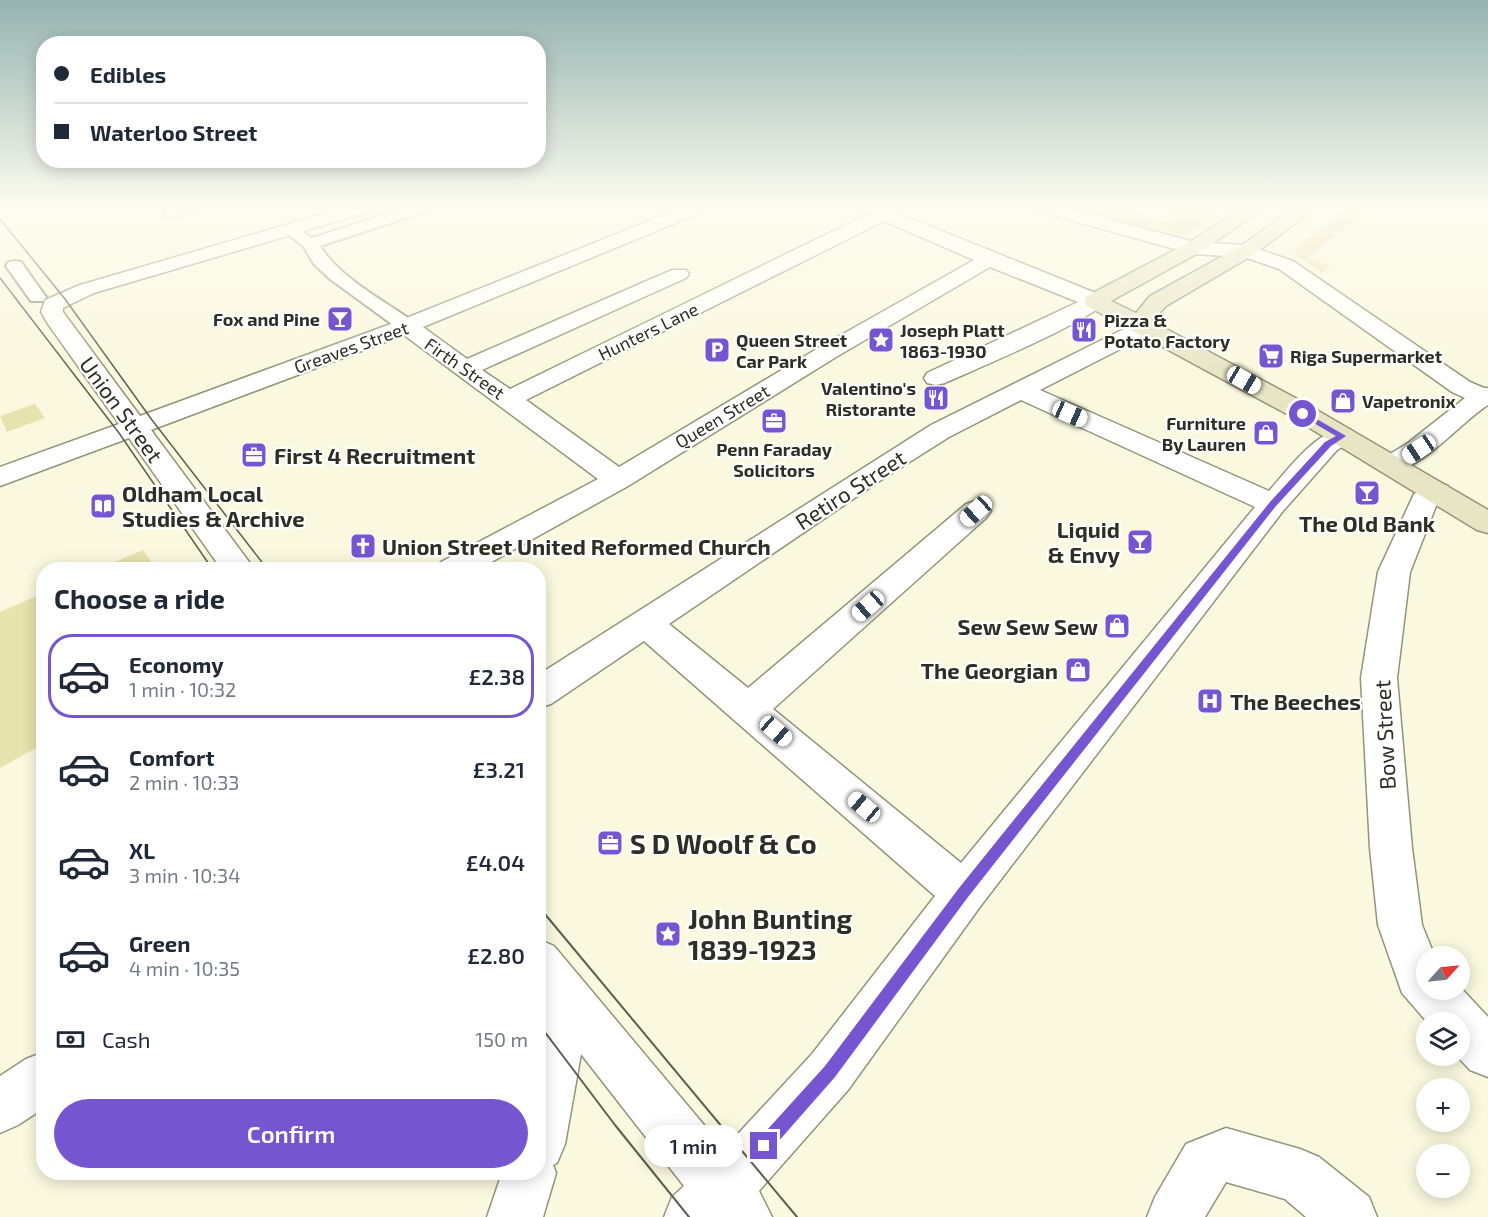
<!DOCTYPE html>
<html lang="en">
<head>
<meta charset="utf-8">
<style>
	:root { --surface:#fff; --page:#f6f6f7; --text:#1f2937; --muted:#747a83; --line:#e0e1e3; --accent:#7556d0 }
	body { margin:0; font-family:"Exo 2",sans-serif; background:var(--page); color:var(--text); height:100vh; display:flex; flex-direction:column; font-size:22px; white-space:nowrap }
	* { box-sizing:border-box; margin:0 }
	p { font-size:20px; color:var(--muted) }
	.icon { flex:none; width:33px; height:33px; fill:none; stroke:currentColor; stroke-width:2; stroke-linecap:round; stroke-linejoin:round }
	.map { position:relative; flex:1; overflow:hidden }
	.details { position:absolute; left:36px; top:562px; width:510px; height:618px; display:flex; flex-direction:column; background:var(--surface); border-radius:24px; box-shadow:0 3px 15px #0003 }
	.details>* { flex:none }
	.top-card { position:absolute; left:36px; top:36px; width:510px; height:132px; border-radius:24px; box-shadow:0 3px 15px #0003; display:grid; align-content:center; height:132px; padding:0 18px; background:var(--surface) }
	.needle { width:39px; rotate:63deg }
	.controls { position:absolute; left:1416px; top:946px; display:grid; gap:12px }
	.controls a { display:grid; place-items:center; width:54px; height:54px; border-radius:50%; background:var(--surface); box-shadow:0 3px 15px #0003; font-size:30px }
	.end { position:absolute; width:27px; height:27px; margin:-14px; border:8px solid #7556d0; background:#fff; box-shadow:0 0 0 3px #fff }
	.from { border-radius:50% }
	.bubble { position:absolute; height:42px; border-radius:21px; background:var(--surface); box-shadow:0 3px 15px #0003; font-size:20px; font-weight:600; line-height:42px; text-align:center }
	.car { position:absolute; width:18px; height:36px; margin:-18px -9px; border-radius:8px; box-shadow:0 0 4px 2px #0007; background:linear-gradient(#fff 24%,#345 0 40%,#fff 0 76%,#345 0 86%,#fff 0) }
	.top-card b { display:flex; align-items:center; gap:21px; height:57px; font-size:22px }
	.top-card b+b { border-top:2px solid var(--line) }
	.top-card i { width:15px; height:15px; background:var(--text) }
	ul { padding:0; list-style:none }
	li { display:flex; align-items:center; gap:18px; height:84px; margin:0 12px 9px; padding:0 6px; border:3px solid transparent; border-radius:24px }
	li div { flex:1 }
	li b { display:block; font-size:22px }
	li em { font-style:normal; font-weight:600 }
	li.on { border-color:var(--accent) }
	li>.icon { width:54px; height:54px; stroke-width:1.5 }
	h2 { padding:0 18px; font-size:27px; line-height:72px }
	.pay { display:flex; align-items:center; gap:15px; height:66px; padding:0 18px; font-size:22px }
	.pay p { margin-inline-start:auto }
	.primary-button { display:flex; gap:12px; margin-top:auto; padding:12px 18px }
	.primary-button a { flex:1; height:69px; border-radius:36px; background:var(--accent); color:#fff; font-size:24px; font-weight:600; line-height:69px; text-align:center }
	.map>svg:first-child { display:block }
	.green { fill:#e7e3ae }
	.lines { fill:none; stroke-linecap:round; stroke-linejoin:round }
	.pedestrian-casing { stroke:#95937b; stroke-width:4 }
	.minor-casing { stroke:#95937b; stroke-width:3 }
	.secondary-casing { stroke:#95937b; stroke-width:3 }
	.pedestrian { fill:#fff; fill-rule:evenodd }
	.minor { fill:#fff; fill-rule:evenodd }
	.secondary { fill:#e8e5c5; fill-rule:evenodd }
	.tram-far1 { stroke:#5e5d4f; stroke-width:1.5 }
	.tram { stroke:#5e5d4f; stroke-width:2 }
	.route { fill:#7556d0 }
	.labels { text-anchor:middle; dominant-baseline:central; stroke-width:4.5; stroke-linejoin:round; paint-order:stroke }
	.far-poi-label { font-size:18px; font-weight:bold; fill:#2f2e24; stroke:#fff; text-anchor:start }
	.far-street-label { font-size:18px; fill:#2f2e24; stroke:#fff }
	.street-label { font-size:22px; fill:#2f2e24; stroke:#fff }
	.poi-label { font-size:22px; font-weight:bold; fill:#2f2e24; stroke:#fff; text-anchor:start }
	.near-poi-label { font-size:27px; font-weight:bold; fill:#2f2e24; stroke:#fff; text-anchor:start }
</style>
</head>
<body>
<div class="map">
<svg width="1488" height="1217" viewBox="0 0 1488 1217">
	<rect width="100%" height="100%" fill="#faf8de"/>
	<path class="green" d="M1059 207C1079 207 1101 204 1120 207 1138 209 1151 221 1169 222L1173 217 1169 213 1180 207H1228L1181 238H1171Z
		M1347 207H1373L1308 258 1330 266 1322 273 1299 257 1294 250Z
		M35 404 45 418 7 432 0 416Z
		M143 550 157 570H96Z
		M43 593V744L0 768V612Z"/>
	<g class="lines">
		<g class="pedestrian-casing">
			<path id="pedestrian" d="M410 207H433L430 210 320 246C341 279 383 300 414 322L417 326 414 330H400L330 279 314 264 304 247 282 229 290 224 312 238Z
				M15 261 21 262 43 293 46 297 43 301H31L6 266 9 262Z"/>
		</g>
		<g class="minor-casing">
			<path id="minor" d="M170 207H199L196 211 171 217 165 216 162 212Z
				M347 207H375L372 211 94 293 63 308V312L140 416 399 321 684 207H708L705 211 423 327 467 359 672 270H686L689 274 686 278 482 370 510 389 868 214 858 207H882L1103 296 1106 301C1092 321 973 370 945 383L936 385 927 383 924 378 927 373 1078 302 990 267 836 357 628 486 477 570H436L441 562 598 479 404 335 151 430 255 570H222L129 438 0 486V467L119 424 48 324 41 312 45 300 80 285ZM884 221 974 260 820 347 619 467 526 400Z
				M1034 207H1063L1194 242 1246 245 1293 261 1470 382 1484 388H1488V405C1460 422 1415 479 1382 471L1378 465 1382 459 1408 443 1465 398 1452 392 1279 269 1244 257 1193 254 1037 211Z
				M1143 318 1151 320 1154 325 1144 337 1040 390 1269 491C1288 470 1321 423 1351 430L1355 436 1351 442 1337 450 1283 511 979 908 848 1090 759 1191 772 1217H664L672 1197 684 1186 581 1054 565 1144 557 1163 553 1165 556 1173 543 1217H487L502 1173H538V1019L542 1004 538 1000V939L554 946 724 1149 812 1054 935 896 644 641 551 704 538 708V675L931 425 1128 327 1135 320ZM1021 400 1255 507 961 863 773 709 986 518 991 511 986 504 976 501 966 504 748 688 669 624 881 480 949 437Z
				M1438 483 1448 486 1452 492 1448 498 1436 506 1410 572 1397 678 1412 848 1422 925 1435 957H1426V990H1460V987L1488 1017V1077L1470 1070 1457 1056H1460V1023H1428L1402 993 1378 925 1370 848 1361 678 1378 572 1414 494 1428 486Z
				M44 1052V1108L18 1125 0 1133V1076L26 1059Z
				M1226 1128 1300 1149 1319 1157 1369 1197 1377 1217H1306L1285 1199 1226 1182 1205 1217H1147L1155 1197 1186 1144Z"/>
		</g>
		<g class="secondary-casing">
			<path id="secondary" d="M1245 207H1266L1200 252 1111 301 1136 313 1150 296 1239 247 1296 207H1317L1253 255 1166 306 1157 316 1155 323 1303 402 1488 510V533L1477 530 1285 413 1087 306 1084 301 1087 296 1186 244Z"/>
		</g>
		<use href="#pedestrian" class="pedestrian"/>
		<use href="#minor" class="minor"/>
		<use href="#secondary" class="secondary"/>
		<path class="tram-far1" d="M0 219 65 299 152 420 268 570
			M0 278 119 433 213 570
			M538 906 545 915"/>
		<path class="tram" d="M544 913 797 1217
			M538 1023 615 1125 689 1217"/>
	</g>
	<linearGradient id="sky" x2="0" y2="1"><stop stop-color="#95b3b0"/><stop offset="0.55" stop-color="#fdfcf0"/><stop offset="1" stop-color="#fdfcf0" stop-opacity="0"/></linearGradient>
	<rect width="1488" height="377" fill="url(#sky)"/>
	<path class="route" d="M1303 411 1346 436 1331 446 1276 506 968 897 835 1077 770 1151 764 1154 758 1151 756 1146 758 1140 825 1066 959 888 1270 502 1325 442 1336 436 1300 415V412Z"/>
	<defs>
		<g id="bar-square" transform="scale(1.35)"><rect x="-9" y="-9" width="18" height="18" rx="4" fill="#7556d0" stroke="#fff"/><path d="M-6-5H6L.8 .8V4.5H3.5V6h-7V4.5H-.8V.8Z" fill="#fff"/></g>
		<g id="restaurant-square" transform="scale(1.35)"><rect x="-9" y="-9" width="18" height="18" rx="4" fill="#7556d0" stroke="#fff"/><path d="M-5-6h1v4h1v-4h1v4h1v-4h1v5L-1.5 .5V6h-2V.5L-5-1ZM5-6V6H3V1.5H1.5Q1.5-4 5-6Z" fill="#fff"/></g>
		<g id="sight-square" transform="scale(1.35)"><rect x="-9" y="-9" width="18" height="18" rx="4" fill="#7556d0" stroke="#fff"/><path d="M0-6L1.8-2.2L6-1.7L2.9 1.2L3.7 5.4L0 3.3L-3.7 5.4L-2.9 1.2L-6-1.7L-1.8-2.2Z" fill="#fff"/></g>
		<g id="parking-square" transform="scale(1.35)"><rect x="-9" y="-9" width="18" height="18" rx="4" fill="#7556d0" stroke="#fff"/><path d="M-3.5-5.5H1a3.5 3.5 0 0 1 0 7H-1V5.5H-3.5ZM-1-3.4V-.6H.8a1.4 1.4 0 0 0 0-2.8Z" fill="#fff"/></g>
		<g id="supermarket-square" transform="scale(1.35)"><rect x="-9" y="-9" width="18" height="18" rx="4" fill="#7556d0" stroke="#fff"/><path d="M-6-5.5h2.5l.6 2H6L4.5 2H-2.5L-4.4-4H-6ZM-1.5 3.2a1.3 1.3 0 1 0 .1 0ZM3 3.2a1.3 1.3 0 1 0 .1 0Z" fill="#fff"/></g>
		<g id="shop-square" transform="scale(1.35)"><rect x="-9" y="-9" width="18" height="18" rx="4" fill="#7556d0" stroke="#fff"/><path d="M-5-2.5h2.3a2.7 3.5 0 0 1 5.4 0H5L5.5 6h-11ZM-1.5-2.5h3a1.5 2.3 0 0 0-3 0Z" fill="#fff"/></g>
		<g id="office-square" transform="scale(1.35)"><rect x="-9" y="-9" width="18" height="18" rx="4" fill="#7556d0" stroke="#fff"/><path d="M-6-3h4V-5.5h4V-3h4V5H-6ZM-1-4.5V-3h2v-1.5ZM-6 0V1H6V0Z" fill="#fff"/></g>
		<g id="library-square" transform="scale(1.35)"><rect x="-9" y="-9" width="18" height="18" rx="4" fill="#7556d0" stroke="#fff"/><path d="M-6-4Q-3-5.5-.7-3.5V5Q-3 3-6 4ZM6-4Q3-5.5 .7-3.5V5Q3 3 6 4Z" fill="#fff"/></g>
		<g id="church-square" transform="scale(1.35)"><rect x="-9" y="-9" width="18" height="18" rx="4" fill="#7556d0" stroke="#fff"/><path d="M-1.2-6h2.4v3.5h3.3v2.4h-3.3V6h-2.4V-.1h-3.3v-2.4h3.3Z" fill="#fff"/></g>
		<g id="hospital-square" transform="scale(1.35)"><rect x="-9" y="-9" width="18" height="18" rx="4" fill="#7556d0" stroke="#fff"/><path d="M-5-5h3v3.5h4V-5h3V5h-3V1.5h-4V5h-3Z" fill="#fff"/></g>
	</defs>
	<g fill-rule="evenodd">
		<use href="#bar-square" x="340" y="319"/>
		<use href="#restaurant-square" x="1084" y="330"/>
		<use href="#sight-square" x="881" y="340"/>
		<use href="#parking-square" x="717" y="350"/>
		<use href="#supermarket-square" x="1271" y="356"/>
		<use href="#restaurant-square" x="936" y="398"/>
		<use href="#shop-square" x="1343" y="401"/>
		<use href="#office-square" x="774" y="421"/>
		<use href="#shop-square" x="1266" y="433"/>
		<use href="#office-square" x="254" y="455"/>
		<use href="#bar-square" x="1367" y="493"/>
		<use href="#library-square" x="103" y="506"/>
		<use href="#bar-square" x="1140" y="542"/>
		<use href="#church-square" x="363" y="546"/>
		<use href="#shop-square" x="1117" y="626"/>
		<use href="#shop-square" x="1078" y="670"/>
		<use href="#hospital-square" x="1210" y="701"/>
		<use href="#office-square" x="610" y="843"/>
		<use href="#sight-square" x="668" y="934"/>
	</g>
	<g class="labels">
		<g class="far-poi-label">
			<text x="320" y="319" text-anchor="end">Fox and Pine</text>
			<text x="1104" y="320">Pizza &amp;<tspan x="1104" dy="21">Potato Factory</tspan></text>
			<text x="900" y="330">Joseph Platt<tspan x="900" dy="21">1863-1930</tspan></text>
			<text x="736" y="340">Queen Street<tspan x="736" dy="21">Car Park</tspan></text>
			<text x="1290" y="356">Riga Supermarket</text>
			<text x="916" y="388" text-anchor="end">Valentino's<tspan x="916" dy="21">Ristorante</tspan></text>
			<text x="1362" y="401">Vapetronix</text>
			<text x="1246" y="423" text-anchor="end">Furniture<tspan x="1246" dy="21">By Lauren</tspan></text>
			<text x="774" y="449" text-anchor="middle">Penn Faraday<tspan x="774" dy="21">Solicitors</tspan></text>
		</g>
		<g class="far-street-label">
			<text transform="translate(648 331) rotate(-26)">Hunters Lane</text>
			<text transform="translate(351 347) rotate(-20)">Greaves Street</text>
			<text transform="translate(465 368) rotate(35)">Firth Street</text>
			<text transform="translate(722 416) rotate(-31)">Queen Street</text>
		</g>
		<g class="street-label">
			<text transform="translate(122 409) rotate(54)">Union Street</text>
			<text transform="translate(850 489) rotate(-33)">Retiro Street</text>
			<text transform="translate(1384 735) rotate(-93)">Bow Street</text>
		</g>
		<g class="poi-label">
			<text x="274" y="455">First 4 Recruitment</text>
			<text x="122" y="493">Oldham Local<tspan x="122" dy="25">Studies &amp; Archive</tspan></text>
			<text x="1367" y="523" text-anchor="middle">The Old Bank</text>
			<text x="1120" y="529" text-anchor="end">Liquid<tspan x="1120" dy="25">&amp; Envy</tspan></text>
			<text x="382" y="546">Union Street United Reformed Church</text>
			<text x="1098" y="626" text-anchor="end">Sew Sew Sew</text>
			<text x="1058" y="670" text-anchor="end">The Georgian</text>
			<text x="1230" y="701">The Beeches</text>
		</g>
		<g class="near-poi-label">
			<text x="630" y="843">S D Woolf &amp; Co</text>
			<text x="688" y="918">John Bunting<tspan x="688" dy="31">1839-1923</tspan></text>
		</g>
	</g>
</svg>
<div class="controls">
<a><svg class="needle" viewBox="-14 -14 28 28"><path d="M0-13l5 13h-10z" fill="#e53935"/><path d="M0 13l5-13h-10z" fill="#747a83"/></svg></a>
<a><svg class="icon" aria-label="layers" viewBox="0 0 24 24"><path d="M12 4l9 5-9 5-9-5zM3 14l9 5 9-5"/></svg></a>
<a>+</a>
<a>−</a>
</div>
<i class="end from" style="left:1303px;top:414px"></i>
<i class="end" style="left:764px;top:1146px"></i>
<div class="bubble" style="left:644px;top:1125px;width:99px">1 min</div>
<i class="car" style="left:1244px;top:380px;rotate:120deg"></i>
<i class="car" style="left:1070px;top:414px;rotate:114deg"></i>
<i class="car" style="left:1419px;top:449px;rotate:236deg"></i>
<i class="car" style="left:976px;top:511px;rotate:228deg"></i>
<i class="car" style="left:868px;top:606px;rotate:229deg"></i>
<i class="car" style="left:776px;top:731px;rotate:131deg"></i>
<i class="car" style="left:864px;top:807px;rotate:310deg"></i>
<div class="top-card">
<b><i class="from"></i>Edibles</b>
<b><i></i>Waterloo Street</b>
</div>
<section class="details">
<h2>Choose a ride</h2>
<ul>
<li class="on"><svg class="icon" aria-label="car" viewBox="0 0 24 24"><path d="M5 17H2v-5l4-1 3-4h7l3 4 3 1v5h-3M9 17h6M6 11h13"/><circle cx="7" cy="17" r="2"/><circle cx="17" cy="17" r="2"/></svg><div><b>Economy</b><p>1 min · 10:32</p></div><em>£2.38</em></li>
<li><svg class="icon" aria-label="car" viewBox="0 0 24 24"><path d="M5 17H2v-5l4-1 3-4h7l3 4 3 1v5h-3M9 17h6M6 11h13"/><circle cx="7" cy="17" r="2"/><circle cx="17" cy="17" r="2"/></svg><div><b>Comfort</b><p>2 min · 10:33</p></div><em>£3.21</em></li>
<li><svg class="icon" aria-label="car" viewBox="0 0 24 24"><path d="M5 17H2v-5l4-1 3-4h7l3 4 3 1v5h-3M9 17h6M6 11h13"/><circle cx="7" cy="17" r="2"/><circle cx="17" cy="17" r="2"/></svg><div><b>XL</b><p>3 min · 10:34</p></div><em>£4.04</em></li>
<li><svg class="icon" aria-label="car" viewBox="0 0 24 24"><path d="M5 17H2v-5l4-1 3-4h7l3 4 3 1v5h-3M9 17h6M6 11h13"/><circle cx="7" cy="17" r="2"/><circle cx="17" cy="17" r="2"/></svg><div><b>Green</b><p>4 min · 10:35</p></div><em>£2.80</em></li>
</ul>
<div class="pay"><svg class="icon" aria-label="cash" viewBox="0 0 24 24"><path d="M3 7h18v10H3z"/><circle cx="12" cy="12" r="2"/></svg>Cash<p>150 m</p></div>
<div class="primary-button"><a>Confirm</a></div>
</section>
</div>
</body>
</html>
